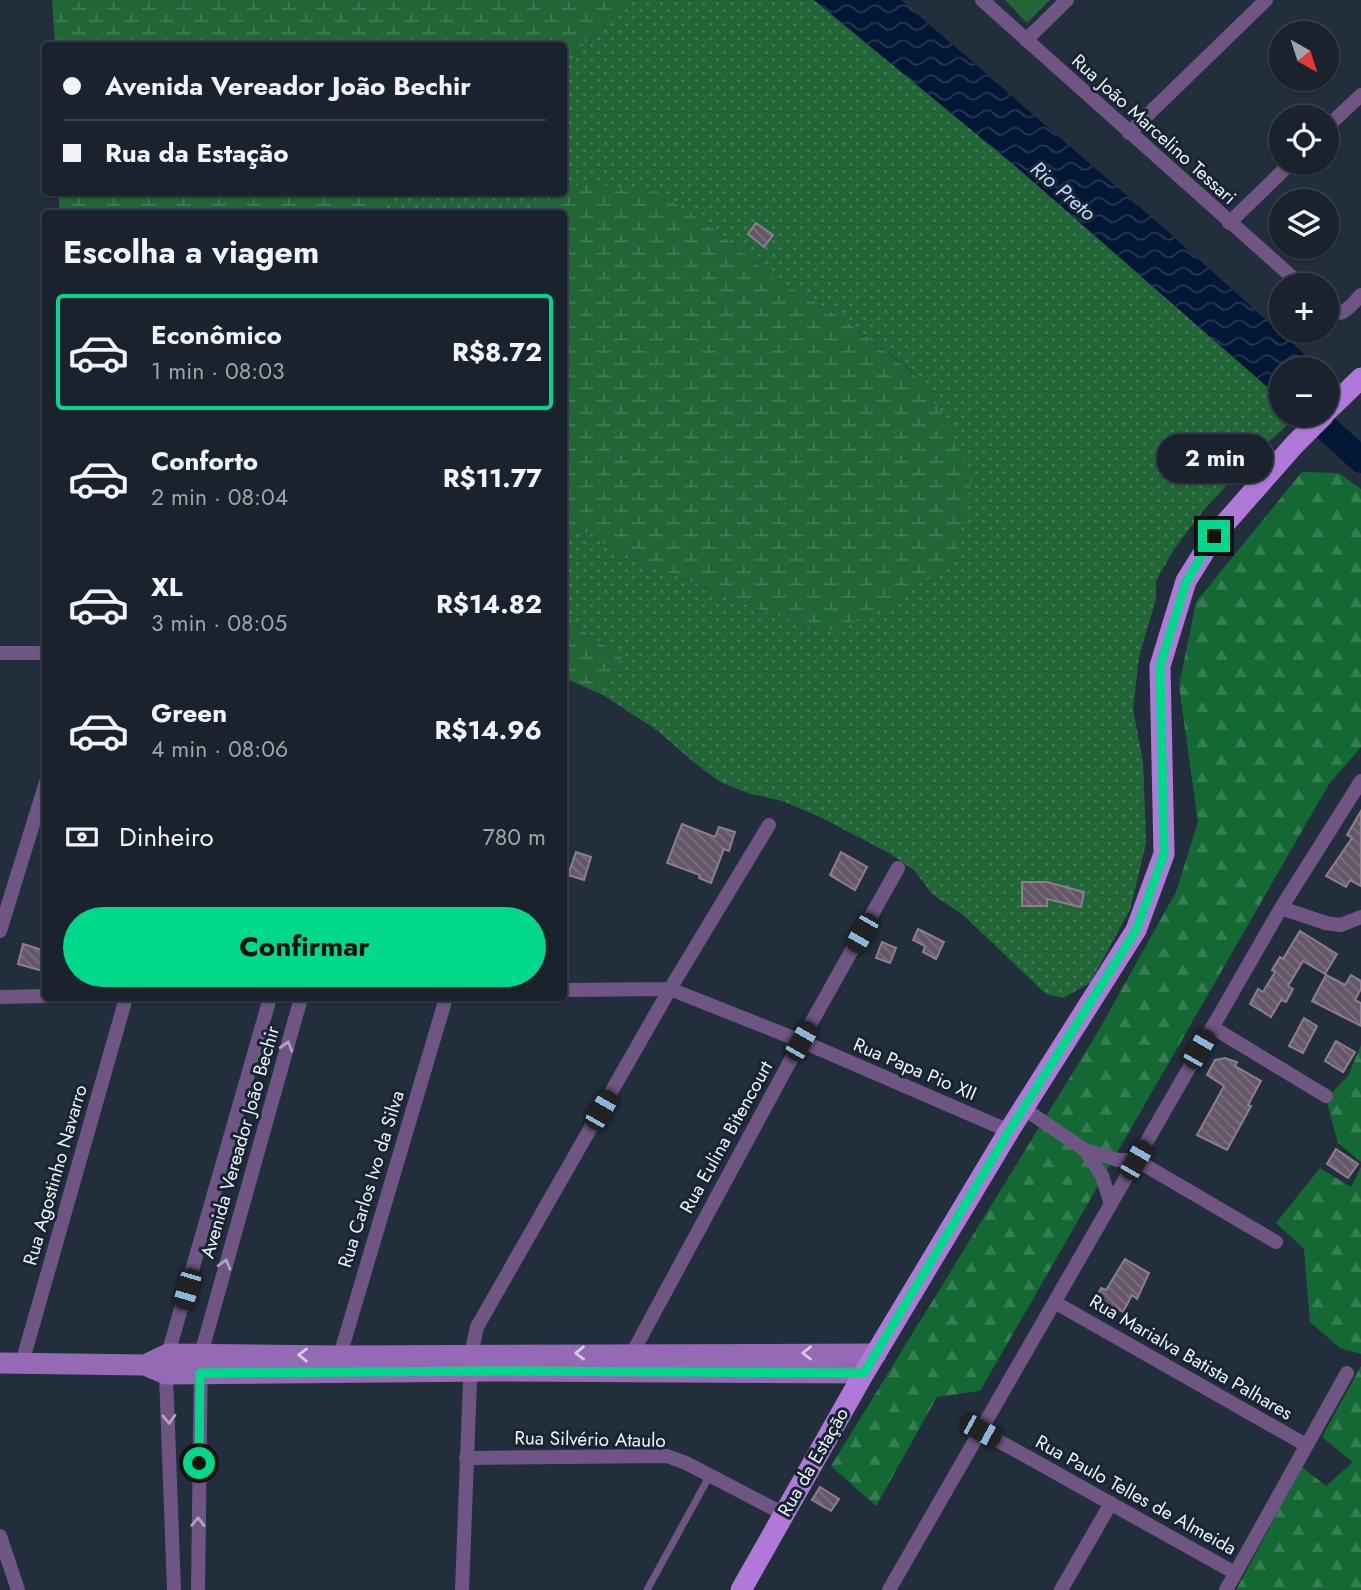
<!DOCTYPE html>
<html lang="pt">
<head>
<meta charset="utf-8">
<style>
	:root { --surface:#1a222e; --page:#232a36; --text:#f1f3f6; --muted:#9fa4aa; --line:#383f4a; --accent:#00d98c }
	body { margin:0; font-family:Jost,sans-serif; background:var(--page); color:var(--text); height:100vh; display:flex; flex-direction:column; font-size:26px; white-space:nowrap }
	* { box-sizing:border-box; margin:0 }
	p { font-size:23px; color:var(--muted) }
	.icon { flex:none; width:38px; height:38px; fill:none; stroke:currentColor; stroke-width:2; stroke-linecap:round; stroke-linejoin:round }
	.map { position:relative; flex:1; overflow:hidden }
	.sheet { position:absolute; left:42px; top:210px; width:525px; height:791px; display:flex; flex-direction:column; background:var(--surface); border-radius:7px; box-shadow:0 2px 5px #0004,0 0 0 2px var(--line) }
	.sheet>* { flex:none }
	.top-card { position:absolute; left:42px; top:42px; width:525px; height:154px; border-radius:7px; box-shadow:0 2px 5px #0004,0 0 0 2px var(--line); display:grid; align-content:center; height:154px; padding:0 21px; background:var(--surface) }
	.needle { width:46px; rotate:141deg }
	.tools { position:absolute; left:1269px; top:21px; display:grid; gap:14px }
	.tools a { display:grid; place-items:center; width:70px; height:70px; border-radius:50%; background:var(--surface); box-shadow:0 2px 5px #0004,0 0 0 2px var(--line); font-size:35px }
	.end { position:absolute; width:32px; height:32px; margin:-16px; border:9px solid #00d98c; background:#111; box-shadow:0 0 0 4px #111 }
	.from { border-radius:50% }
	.bubble { position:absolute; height:49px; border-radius:24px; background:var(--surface); box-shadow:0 2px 5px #0004,0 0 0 2px var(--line); font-size:23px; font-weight:700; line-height:49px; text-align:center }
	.car { position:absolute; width:21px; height:42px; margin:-21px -10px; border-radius:9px; box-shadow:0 0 5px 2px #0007; background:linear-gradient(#222 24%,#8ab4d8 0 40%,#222 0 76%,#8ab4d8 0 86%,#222 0) }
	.top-card b { display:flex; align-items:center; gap:24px; height:66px; font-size:26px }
	.top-card b+b { border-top:2px solid var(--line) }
	.top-card i { width:18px; height:18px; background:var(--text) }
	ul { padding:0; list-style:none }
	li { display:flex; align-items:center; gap:21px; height:116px; margin:0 14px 10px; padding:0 7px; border:4px solid transparent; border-radius:7px }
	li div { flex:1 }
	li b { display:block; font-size:26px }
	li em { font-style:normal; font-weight:700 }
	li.active { border-color:var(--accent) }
	li>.icon { width:63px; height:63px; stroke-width:1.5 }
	h2 { padding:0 21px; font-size:32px; line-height:84px }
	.pay { display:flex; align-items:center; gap:18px; height:77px; padding:0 21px; font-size:26px }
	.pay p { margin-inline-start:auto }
	.cta { display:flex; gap:14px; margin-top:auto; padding:14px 21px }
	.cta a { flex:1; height:80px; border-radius:42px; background:var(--accent); color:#111; font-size:28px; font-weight:700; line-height:80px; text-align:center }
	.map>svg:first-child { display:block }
	.grass { fill:url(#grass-dots) }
	.forest { fill:url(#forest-firs) }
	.wetland { fill:url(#wetland-marsh) }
	.pitch { fill:#226638 }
	.water { fill:url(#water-waves) }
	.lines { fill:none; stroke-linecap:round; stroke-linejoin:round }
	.river { stroke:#021636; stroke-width:26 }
	.building { fill:url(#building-back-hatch); stroke:#8d7e8e; stroke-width:2 }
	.lane { stroke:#6f5584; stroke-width:7 }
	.street { stroke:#6f5584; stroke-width:14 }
	.secondary { stroke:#946ab4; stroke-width:21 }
	.primary { stroke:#b079d9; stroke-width:21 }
	.oneway { stroke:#aea4c0 }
	.oneway2 { stroke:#d2cae7 }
	.route { stroke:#00d98c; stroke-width:9 }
	.labels { text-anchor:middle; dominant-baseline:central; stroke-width:6; stroke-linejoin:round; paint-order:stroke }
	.street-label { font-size:19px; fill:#ecf3fd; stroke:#192432 }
	.water-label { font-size:21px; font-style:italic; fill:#c0d9fe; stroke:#192432 }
</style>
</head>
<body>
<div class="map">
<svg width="1361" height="1590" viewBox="0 0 1361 1590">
	<defs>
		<pattern id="grass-dots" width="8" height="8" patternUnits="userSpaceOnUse" patternTransform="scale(1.75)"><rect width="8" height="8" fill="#226638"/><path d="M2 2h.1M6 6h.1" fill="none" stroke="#427c56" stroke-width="1.8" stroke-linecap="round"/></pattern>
		<pattern id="forest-firs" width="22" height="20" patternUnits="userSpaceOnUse" patternTransform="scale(1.75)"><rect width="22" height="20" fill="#136833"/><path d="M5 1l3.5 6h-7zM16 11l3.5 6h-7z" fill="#367e51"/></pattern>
		<pattern id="wetland-marsh" width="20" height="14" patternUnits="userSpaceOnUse" patternTransform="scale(1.75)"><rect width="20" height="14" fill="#226638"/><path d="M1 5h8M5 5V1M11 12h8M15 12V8" fill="none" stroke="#427c56"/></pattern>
		<pattern id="water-waves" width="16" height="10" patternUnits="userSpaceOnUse" patternTransform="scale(1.75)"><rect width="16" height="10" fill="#021636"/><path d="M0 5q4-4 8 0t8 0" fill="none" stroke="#273854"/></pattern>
		<pattern id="building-back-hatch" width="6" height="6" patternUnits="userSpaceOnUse" patternTransform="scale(1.75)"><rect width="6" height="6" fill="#655767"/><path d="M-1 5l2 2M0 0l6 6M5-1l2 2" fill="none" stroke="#7b707e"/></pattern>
	</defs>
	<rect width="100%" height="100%" fill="#232e3d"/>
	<path class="grass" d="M628 0H814L1020 170 1281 399V415H1299L1258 451 1203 511 1174 549 1156 581V599L1139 657 1133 709 1143 761 1146 843 1130 910 1090 983 1063 998 1046 994 963 915 932 894 915 871 889 853 818 816 782 801 748 793 720 782 691 760 658 731 603 695 614 668 622 657 580 629 564 613V531L580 529 612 549 682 578 754 608 826 632 912 371 839 316 775 279 718 232 583 183 524 213 376 214 399 193 564 192V68L582 47Z"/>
	<path class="forest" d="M1302 472 1339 473 1361 489V747L1329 784 980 1391 937 1397 876 1506 831 1466 1099 1030 1176 892 1198 822 1179 686 1196 602Z
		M1361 1045V1162L1338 1143 1326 1099 1348 1076Z
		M1361 1167V1354L1340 1348 1310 1322 1304 1249 1276 1223 1320 1168 1351 1187Z
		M1361 1366V1590H1236L1302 1467 1326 1486 1353 1462 1322 1437Z"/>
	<path class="wetland" d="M52 0H628L582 47 564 68V46L55 45Z
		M583 183 657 192 718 232 775 279 839 316 911 371 941 411 972 478 956 554 896 603 826 632 754 608 682 578 612 549 580 529 564 531V214L524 213Z
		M59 193V192L399 193 376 214 59 213Z
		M564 613 580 629 622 657 614 668 603 695 564 678Z"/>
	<path class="pitch" d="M1005 0H1050L1027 23Z"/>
	<path class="water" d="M814 0H901L1148 214 1321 369H1281V399L1020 170Z"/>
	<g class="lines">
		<path class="river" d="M1312 415 1361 460"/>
	</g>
	<path class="building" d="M756 223 773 235 764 247 748 234Z
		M1361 811V886L1350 880 1346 887 1326 876 1352 838 1347 835Z
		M682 824 715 837 719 827 735 832 729 851 724 849 711 883 699 878 700 875 667 863Z
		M576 852 591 857 584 880 568 875Z
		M841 852 867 867 855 890 830 875Z
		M1022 882H1047L1084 892 1081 907 1047 899V906H1022Z
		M918 929 944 942 936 959 923 952 925 946 913 940Z
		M1300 931 1337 954 1325 974 1303 961 1288 986 1293 989 1286 1002 1281 1000 1271 1017 1250 1004 1258 989 1263 992 1275 972 1272 970 1280 957 1283 959Z
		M882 942 896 948 890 963 876 958Z
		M23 944 46 951V972L18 964Z
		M1326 975 1345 985 1351 975 1361 981V989L1355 1000 1361 1003V1026L1312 1001Z
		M1304 1018 1317 1026 1303 1053 1289 1046Z
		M1336 1041 1355 1052 1343 1072 1325 1061Z
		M1225 1058 1237 1062 1235 1066 1261 1081 1248 1105 1251 1106 1227 1150 1197 1135 1224 1086 1207 1075 1215 1060Z
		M1336 1149 1358 1164 1348 1178 1327 1164Z
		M1125 1259 1149 1273 1137 1299 1132 1295 1123 1312 1096 1298 1101 1288 1106 1290Z
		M820 1487 839 1499 831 1511 812 1500Z"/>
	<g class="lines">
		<path class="lane" d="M647 1590 710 1475"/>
		<path class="street" d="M982 0 1301 285
			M1026 40 1067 0
			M1326 128 1361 95
			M1129 133 1266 0
			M1229 223 1291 163
			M1326 308C1342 321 1350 306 1361 295
			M0 653H46
			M1281 908 1326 923 1341 925 1361 917
			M0 931 46 782
			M564 990 670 989 801 1041 1009 1131
			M0 997 46 996
			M1212 1027 1326 1096
			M1023 1108 1085 1150 1102 1176 1111 1204
			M1085 1150 1118 1160H1136L1276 1242
			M1056 1303 1306 1445
			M628 1361 801 1041 898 868
			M338 1362 446 998
			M22 1363 126 998
			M981 1431 1235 1573
			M466 1458 667 1456 686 1463 784 1514
			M0 1536 18 1590
			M174 1590 166 1374 168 1354 270 998
			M198 1590 201 1354 301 998
			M462 1590 471 1355 477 1327 670 989 769 825
			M889 1590 1281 908 1361 781
			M1061 1590 1111 1503
			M1226 1590 1347 1373"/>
		<path class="secondary" d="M0 1363 145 1365 166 1374 491 1371 864 1373
			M145 1365 168 1354 338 1356 876 1354"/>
		<path class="primary" d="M1326 412 1361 378
			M741 1590 864 1373 1009 1131 1136 930 1164 854 1160 666 1186 581 1214 536 1294 445 1324 415"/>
	</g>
	<defs><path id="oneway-chevron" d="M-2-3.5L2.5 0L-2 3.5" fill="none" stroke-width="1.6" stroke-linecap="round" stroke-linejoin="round" transform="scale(1.75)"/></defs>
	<g class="oneway">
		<use href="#oneway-chevron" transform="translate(287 1046) rotate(-74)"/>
		<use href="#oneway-chevron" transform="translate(225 1264) rotate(-74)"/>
		<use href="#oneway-chevron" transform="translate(169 1419) rotate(88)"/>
		<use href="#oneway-chevron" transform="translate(198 1522) rotate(-89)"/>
	</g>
	<g class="oneway2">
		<use href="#oneway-chevron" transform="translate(580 1353) rotate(179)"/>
		<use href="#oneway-chevron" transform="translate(807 1353) rotate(-180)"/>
		<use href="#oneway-chevron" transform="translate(303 1355) rotate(-179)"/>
	</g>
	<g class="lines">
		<path class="route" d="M199 1463 200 1373 491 1371 864 1373 1009 1131 1136 930 1164 854 1160 666 1186 582 1214 536"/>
	</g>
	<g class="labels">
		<g class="street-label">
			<text transform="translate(1154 129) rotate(42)">Rua João Marcelino Tessari</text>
			<text transform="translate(915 1069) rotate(23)">Rua Papa Pio XII</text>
			<text transform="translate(726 1137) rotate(-61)">Rua Eulina Bitencourt</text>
			<text transform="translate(240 1142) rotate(-74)">Avenida Vereador João Bechir</text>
			<text transform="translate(55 1175) rotate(-74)">Rua Agostinho Navarro</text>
			<text transform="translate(371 1179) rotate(-73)">Rua Carlos Ivo da Silva</text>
			<text transform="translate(1191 1357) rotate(30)">Rua Marialva Batista Palhares</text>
			<text transform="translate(590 1439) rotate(1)">Rua Silvério Ataulo</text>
			<text transform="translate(813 1462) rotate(-60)">Rua da Estação</text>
			<text transform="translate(1136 1495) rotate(29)">Rua Paulo Telles de Almeida</text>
		</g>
		<g class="water-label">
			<text transform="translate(1063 191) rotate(41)">Rio Preto</text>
		</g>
	</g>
</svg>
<div class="tools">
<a><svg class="needle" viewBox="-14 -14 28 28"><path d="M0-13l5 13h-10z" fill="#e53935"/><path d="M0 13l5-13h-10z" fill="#9fa4aa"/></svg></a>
<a><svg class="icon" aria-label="locate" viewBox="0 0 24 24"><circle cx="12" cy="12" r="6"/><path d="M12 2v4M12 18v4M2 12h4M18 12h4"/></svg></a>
<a><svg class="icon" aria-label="layers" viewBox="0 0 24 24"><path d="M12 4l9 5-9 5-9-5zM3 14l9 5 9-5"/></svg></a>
<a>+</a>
<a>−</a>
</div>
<i class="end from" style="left:199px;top:1463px"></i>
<i class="end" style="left:1214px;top:536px"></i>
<div class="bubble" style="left:1157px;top:434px;width:116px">2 min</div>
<i class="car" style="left:862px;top:933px;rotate:210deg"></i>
<i class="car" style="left:801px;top:1041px;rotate:30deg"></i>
<i class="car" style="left:1199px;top:1049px;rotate:30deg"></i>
<i class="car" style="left:601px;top:1110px;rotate:30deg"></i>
<i class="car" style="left:1136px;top:1160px;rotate:30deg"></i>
<i class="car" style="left:187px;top:1289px;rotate:196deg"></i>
<i class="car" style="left:981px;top:1431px;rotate:119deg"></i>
<div class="top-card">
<b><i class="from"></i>Avenida Vereador João Bechir</b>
<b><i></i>Rua da Estação</b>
</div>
<section class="sheet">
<h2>Escolha a viagem</h2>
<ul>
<li class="active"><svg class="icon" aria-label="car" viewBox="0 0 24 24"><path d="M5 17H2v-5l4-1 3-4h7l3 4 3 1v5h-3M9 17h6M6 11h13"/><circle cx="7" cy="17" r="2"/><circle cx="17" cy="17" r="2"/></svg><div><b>Econômico</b><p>1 min · 08:03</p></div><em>R$8.72</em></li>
<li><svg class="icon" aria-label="car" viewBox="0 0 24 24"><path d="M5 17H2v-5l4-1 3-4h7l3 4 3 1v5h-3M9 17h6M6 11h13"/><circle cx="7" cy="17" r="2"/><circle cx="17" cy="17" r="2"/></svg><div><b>Conforto</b><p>2 min · 08:04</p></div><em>R$11.77</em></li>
<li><svg class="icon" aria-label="car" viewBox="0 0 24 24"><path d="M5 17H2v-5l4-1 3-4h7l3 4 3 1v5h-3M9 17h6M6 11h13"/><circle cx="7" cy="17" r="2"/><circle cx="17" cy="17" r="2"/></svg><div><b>XL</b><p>3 min · 08:05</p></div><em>R$14.82</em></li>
<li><svg class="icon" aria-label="car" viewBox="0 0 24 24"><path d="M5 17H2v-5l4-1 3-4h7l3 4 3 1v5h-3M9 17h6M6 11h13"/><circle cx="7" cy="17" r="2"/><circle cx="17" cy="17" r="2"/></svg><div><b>Green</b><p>4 min · 08:06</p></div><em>R$14.96</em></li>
</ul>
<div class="pay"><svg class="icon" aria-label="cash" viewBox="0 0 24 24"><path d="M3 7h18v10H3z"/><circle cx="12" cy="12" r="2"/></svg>Dinheiro<p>780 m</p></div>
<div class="cta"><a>Confirmar</a></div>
</section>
</div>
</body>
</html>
